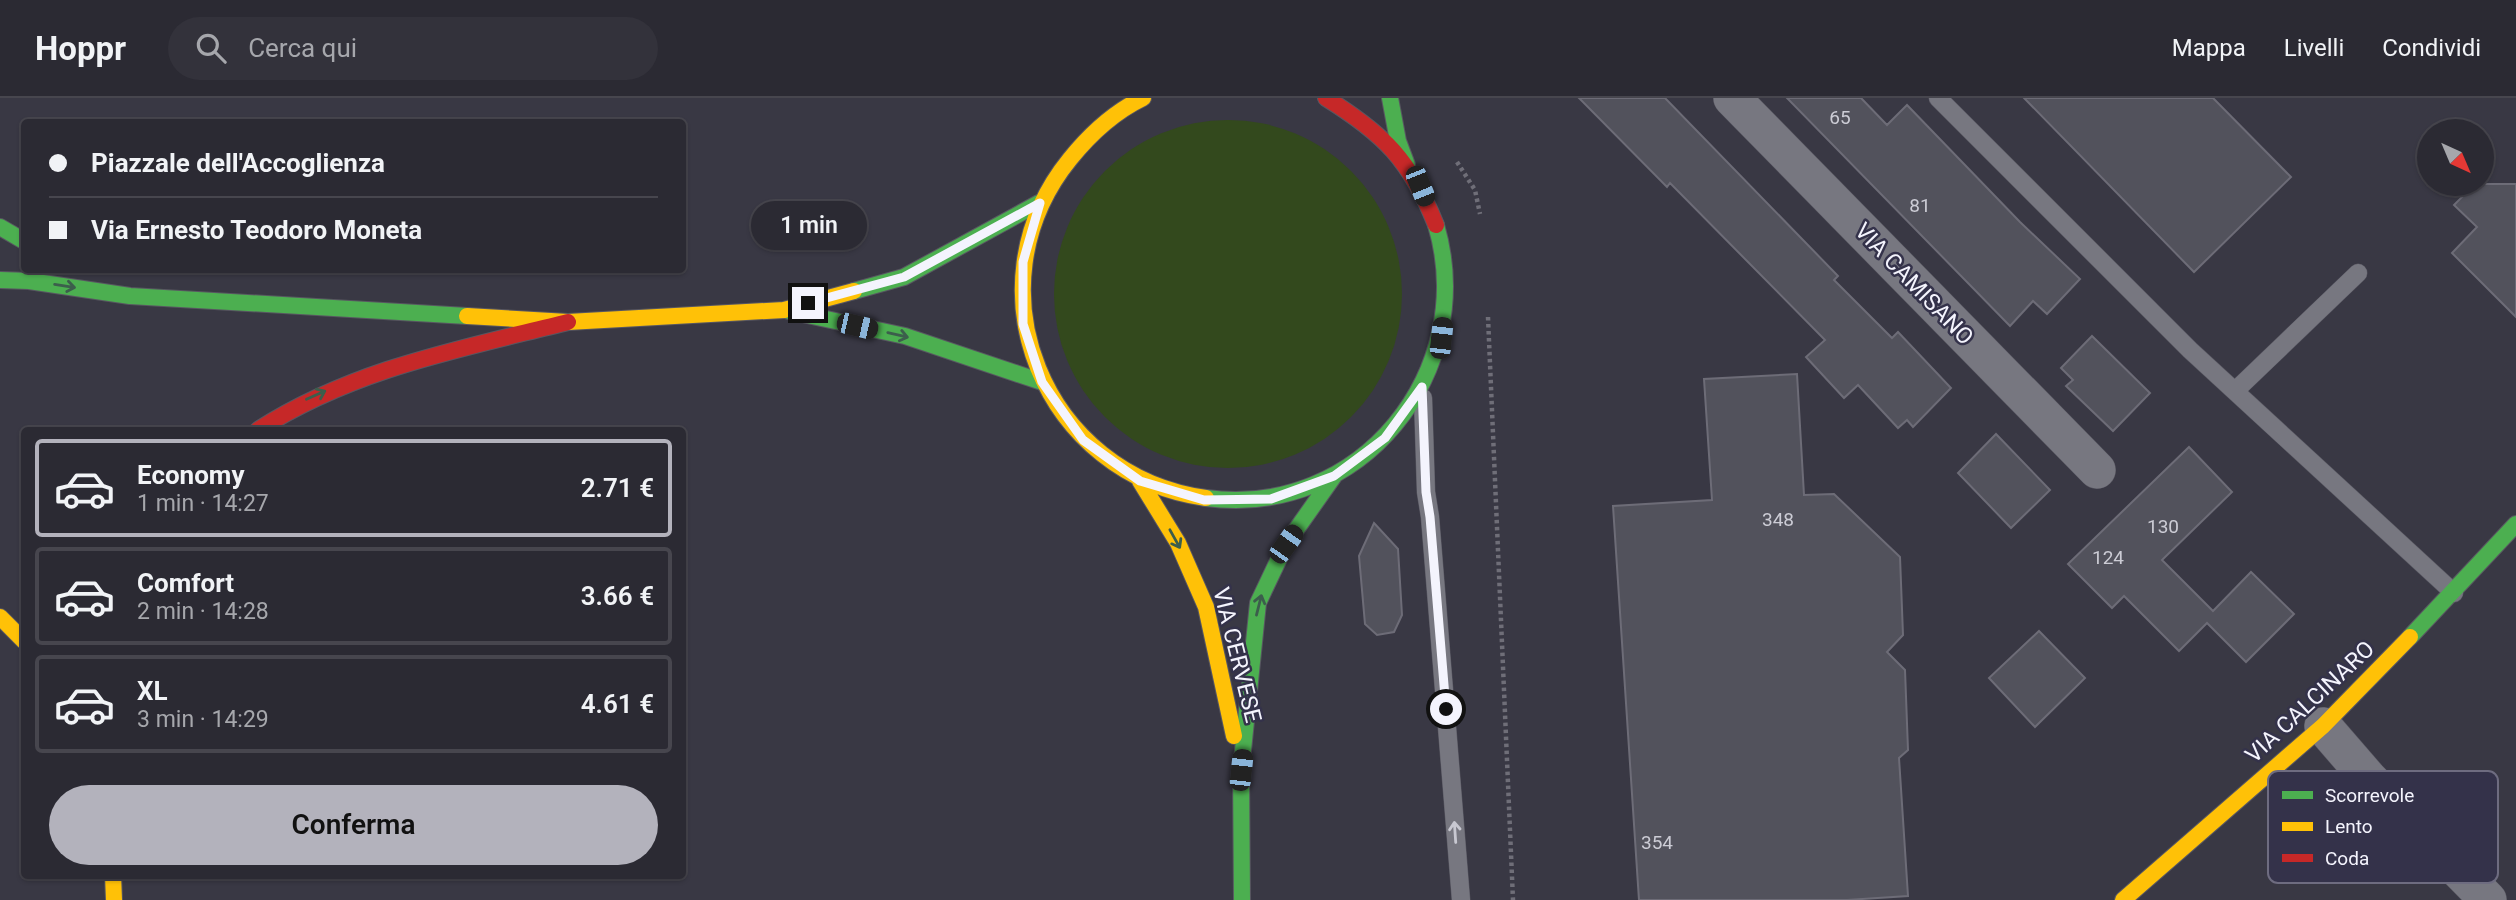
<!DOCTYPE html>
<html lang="it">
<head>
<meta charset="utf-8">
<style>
	:root { --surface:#2b2a33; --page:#33323b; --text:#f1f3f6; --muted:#a6a7ac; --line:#47464e; --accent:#b3b2bc }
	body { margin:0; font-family:Roboto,sans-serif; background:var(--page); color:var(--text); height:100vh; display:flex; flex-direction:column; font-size:26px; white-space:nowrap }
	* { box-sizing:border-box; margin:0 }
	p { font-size:23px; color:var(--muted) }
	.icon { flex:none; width:38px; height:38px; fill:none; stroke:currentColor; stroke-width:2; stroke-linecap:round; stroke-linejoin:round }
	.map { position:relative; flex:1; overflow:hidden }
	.sheet { position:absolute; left:21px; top:329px; width:665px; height:452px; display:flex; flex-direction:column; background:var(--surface); border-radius:7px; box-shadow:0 2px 5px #0004,0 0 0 2px var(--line) }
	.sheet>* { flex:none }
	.top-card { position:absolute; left:21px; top:21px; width:665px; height:154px; border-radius:7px; box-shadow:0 2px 5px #0004,0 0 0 2px var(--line); display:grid; align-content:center; height:154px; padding:0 28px; background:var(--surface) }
	.needle { width:46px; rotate:136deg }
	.fabs { position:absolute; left:2417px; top:21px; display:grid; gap:14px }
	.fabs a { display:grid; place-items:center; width:77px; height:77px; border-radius:50%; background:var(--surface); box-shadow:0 2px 5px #0004,0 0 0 2px var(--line); font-size:35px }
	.end { position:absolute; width:32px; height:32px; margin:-16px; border:9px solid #f4f4fd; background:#111; box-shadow:0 0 0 4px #111 }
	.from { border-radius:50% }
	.bubble { position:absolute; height:49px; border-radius:24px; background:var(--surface); box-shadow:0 2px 5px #0004,0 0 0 2px var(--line); font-size:23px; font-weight:600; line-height:49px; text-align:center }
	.car { position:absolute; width:21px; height:42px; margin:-21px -10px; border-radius:9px; box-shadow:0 0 5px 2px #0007; background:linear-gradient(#222 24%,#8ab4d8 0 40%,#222 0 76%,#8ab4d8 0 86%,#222 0) }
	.top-card b { display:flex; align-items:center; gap:24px; height:66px; font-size:26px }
	.top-card b+b { border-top:2px solid var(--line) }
	.top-card i { width:18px; height:18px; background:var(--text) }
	ul { padding:12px 0 0; list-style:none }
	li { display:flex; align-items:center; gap:21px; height:98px; margin:0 14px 10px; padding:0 14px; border:4px solid var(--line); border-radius:7px }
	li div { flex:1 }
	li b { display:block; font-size:26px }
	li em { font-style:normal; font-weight:600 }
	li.on { border-color:var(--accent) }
	li>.icon { width:63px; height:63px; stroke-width:1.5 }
	.primary-button { display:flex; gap:14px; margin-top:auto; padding:14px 28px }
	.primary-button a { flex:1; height:80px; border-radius:42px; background:var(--accent); color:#111; font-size:28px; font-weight:600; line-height:80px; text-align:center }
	header { display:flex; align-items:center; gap:42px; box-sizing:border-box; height:98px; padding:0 35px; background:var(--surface); border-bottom:2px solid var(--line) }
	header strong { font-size:33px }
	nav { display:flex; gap:38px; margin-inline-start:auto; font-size:24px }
	.search { width:490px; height:63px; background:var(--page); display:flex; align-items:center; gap:18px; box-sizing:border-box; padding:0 24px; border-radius:38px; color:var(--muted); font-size:26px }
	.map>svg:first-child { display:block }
	.green { fill:#33491d }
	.building { fill:#52525c; stroke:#6d6c77; stroke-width:2 }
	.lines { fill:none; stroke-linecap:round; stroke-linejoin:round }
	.lane-casing { stroke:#585761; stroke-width:19 }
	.street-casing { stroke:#585761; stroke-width:38 }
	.fast-casing { stroke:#585761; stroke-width:18 }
	.slow-casing { stroke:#585761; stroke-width:18 }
	.jam-casing { stroke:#585761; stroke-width:18 }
	.path { stroke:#6f6e78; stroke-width:4.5; stroke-dasharray:3.5 3.5; stroke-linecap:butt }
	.lane { stroke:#777780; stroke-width:18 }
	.street { stroke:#777780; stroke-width:37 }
	.fast { stroke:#4caf50; stroke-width:16 }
	.slow { stroke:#ffc107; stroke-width:16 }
	.jam { stroke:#c62828; stroke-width:16 }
	.oneway { stroke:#3c5e4c }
	.oneway2 { stroke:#c8c8d1 }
	.route { stroke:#f4f4fd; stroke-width:9 }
	.labels { text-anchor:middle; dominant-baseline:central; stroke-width:5; stroke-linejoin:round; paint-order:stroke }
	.number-label { font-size:19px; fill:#ccccd5 }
	.street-label { font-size:23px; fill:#f4f4fd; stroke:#34324a }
	.key { fill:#34324a; stroke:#6e6c80; stroke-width:2 }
	.key-label { font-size:19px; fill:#f4f4fd }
</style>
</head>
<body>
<header>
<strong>Hoppr</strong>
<div class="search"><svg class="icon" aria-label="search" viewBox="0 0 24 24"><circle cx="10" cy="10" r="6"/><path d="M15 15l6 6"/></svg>Cerca qui</div>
<nav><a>Mappa</a><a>Livelli</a><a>Condividi</a></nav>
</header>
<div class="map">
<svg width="2516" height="802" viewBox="0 0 2516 802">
	<rect width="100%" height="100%" fill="#393844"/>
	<path class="green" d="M1054 196a174 174 0 1 1 348 0a174 174 0 1 1-348 0Z"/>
	<path class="building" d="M1579 0H1665L1838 178 1834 182 1892 240 1898 234 1951 290 1913 329 1907 322 1898 330 1858 287 1844 300 1806 259 1825 242 1670 85 1667 89Z
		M1787 0H1861L1887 27 1907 7 2020 124 2080 181 2047 216 2033 203 2010 228Z
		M2024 0H2213L2291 79 2194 174Z
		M2475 86H2516V219L2452 155 2477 129 2454 107Z
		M2092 238 2150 295 2113 333 2066 288 2073 282 2061 270Z
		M1797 276 1804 397 1834 396 1900 459 1903 537 1887 554 1905 572 1908 652 1899 660 1908 798 1847 802H1639L1613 408 1712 402 1704 281Z
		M1996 336 2050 392 2011 430 1958 375Z
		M2189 349 2232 394 2162 462 2213 513 2251 474 2294 516 2246 564 2207 525 2179 553 2124 498 2112 510 2068 466Z
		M1374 425 1398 451 1402 517 1394 534 1377 537 1365 526 1359 458Z
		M2039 533 2085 580 2035 629 1989 580Z"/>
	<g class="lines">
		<g class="lane-casing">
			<path id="lane" d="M1938 0 2190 252 2454 495
				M2235 293 2358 175
				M1423 300 1426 394 1430 419 1461 802"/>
		</g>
		<g class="street-casing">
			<path id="street" d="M1732 0 2097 372
				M2323 628 2368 680 2488 802"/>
		</g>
		<g class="fast-casing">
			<path id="fast" d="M1390 0 1398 43 1407 67
				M0 129 24 143
				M0 182 29 183 130 198 467 218
				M854 193 904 179 1039 105
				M789 213 905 238 1042 284
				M1206 400C1361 421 1479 273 1436 127
				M2410 539 2516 426
				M1242 802 1241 672 1258 505 1286 446 1334 378"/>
		</g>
		<g class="slow-casing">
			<path id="slow" d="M1143 0C1114 14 1091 35 1070 61 966 189 1044 378 1206 400
				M467 218 568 224 784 212 854 193
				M1140 383 1178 445 1206 509 1234 638
				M0 519 24 543
				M113 777 114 802
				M2123 802 2323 628 2410 539"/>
		</g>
		<g class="jam-casing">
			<path id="jam" d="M1326 0C1384 36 1410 62 1436 127
				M258 332C353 271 460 251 568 224"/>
		</g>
		<path class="path" d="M1457 64 1475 92 1480 116
			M1488 219 1513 802
			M2299 706 2338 708"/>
		<use href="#lane" class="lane"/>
		<use href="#street" class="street"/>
		<use href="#fast" class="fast"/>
		<use href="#slow" class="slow"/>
		<use href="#jam" class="jam"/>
	</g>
	<defs><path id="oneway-shaft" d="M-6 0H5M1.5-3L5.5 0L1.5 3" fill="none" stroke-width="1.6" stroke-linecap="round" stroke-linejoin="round" transform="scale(1.75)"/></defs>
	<g class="oneway">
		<use href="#oneway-shaft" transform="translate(65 188) rotate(9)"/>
		<use href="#oneway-shaft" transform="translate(898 237) rotate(13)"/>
		<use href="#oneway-shaft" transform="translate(316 297) rotate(-24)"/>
		<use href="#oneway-shaft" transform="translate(1175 441) rotate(61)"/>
		<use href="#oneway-shaft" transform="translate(1259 507) rotate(-76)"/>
	</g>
	<use class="oneway2" href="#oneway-shaft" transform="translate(1455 734) rotate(-94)"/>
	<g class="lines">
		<path class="route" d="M808 205 904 179 1040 105 1023 164V226L1042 284 1083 342 1140 383 1204 402 1271 401 1334 378 1385 340 1422 289 1426 394 1430 419 1446 611"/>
	</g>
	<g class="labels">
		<g class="number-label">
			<text x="1840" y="19">65</text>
			<text x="1920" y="107">81</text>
			<text x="1778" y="421">348</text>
			<text x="2163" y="428">130</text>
			<text x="2108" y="459">124</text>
			<text x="1657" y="744">354</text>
		</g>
		<g class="street-label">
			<text transform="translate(1914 186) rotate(46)">VIA CAMISANO</text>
			<text transform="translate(1237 557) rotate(76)">VIA CERVESE</text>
			<text transform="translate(2310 604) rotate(-43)">VIA CALCINARO</text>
		</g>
	</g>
	<rect x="2268" y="673" width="230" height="112" rx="10" class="key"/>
	<rect x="2282" y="693" width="31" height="8" fill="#4caf50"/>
	<rect x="2282" y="724" width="31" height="9" fill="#ffc107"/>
	<rect x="2282" y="756" width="31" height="8" fill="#c62828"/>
	<g class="key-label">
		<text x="2325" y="704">Scorrevole</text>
		<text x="2325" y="735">Lento</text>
		<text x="2325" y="767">Coda</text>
	</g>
</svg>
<div class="fabs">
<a><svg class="needle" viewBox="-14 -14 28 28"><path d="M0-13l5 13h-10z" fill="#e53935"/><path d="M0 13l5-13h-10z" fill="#a6a7ac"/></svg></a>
</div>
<i class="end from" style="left:1446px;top:611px"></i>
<i class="end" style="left:808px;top:205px"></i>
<div class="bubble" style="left:751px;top:103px;width:116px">1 min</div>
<i class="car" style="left:1420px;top:88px;rotate:158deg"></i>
<i class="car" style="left:857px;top:228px;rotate:103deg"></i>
<i class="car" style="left:1441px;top:240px;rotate:6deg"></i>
<i class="car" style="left:1286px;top:446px;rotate:35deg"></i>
<i class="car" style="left:1241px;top:672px;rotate:6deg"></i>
<div class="top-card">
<b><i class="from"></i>Piazzale dell'Accoglienza</b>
<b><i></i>Via Ernesto Teodoro Moneta</b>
</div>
<section class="sheet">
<ul>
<li class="on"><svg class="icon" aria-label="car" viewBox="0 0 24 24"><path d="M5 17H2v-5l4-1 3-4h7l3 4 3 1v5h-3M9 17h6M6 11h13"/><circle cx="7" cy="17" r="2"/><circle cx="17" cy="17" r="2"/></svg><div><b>Economy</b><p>1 min · 14:27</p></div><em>2.71 €</em></li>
<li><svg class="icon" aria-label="car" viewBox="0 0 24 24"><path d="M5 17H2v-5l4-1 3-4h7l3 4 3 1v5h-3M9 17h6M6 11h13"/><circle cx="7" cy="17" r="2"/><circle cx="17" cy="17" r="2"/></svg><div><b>Comfort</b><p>2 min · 14:28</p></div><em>3.66 €</em></li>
<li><svg class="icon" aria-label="car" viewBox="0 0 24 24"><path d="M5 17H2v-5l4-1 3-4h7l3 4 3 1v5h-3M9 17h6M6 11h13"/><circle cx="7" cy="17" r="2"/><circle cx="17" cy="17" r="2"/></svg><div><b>XL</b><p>3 min · 14:29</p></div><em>4.61 €</em></li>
</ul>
<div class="primary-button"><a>Conferma</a></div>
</section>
</div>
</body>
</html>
